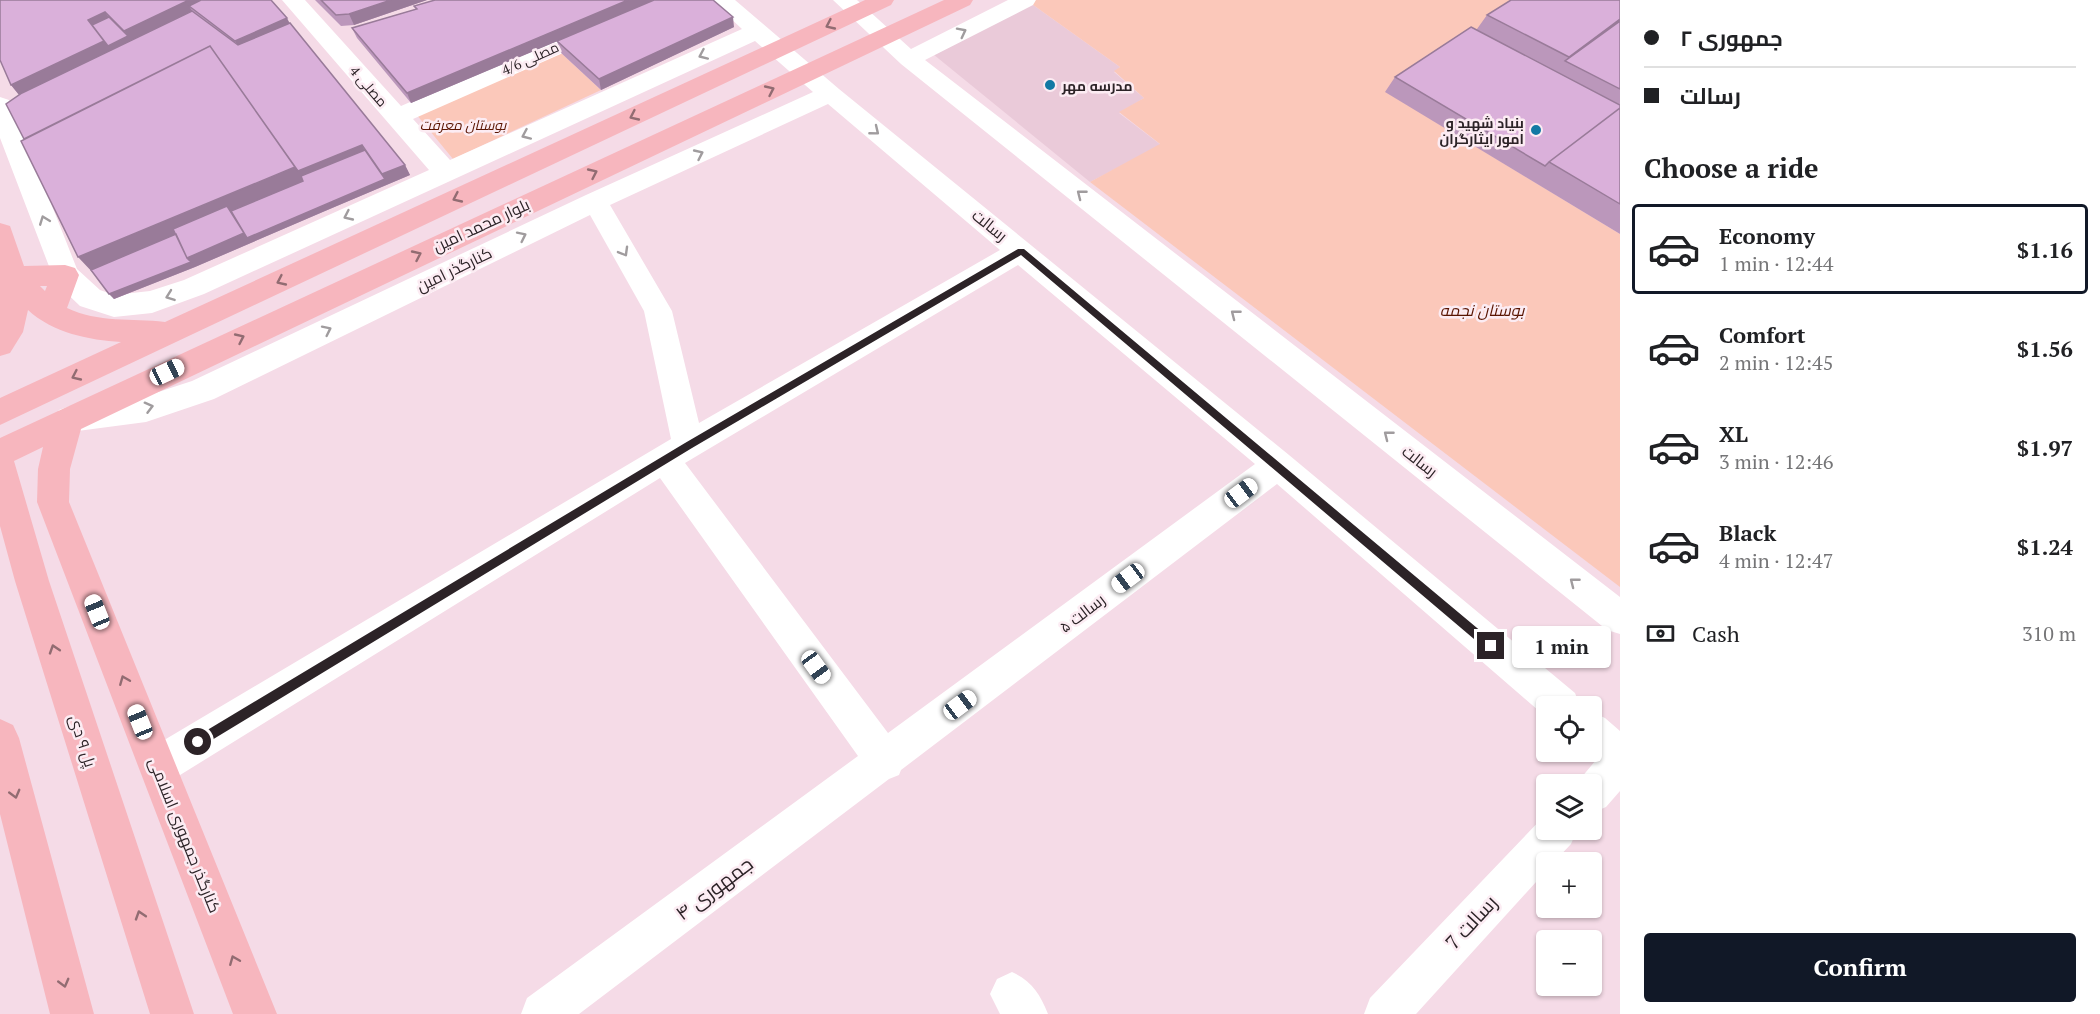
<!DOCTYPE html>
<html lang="en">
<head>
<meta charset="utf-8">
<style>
	:root { --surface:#fff; --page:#f2f2f2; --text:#202124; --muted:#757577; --line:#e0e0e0; --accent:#111827 }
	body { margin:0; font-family:"PT Serif",Cairo,serif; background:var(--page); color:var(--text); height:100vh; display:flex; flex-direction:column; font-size:22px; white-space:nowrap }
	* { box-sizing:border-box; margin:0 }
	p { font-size:20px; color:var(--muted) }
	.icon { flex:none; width:33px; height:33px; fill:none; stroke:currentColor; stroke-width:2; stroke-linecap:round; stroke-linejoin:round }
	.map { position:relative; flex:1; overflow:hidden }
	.details { display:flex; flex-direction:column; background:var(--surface); width:480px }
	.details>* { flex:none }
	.hud { display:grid; align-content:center; height:132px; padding:0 24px; background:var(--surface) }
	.controls { position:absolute; left:1536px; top:696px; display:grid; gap:12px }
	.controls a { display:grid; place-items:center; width:66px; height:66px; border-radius:6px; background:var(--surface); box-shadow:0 2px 4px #0004; font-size:30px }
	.end { position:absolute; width:27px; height:27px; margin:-14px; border:8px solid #2c2327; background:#fff; box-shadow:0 0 0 3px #fff }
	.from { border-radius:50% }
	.bubble { position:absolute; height:42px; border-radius:6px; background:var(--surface); box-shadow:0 2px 4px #0004; font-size:20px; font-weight:700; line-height:42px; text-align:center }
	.car { position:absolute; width:18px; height:36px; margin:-18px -9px; border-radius:8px; box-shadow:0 0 4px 2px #0007; background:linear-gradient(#fff 24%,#345 0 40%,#fff 0 76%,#345 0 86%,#fff 0) }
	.hud b { display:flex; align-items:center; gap:21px; height:57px; font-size:22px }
	.hud b+b { border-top:2px solid var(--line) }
	.hud i { width:15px; height:15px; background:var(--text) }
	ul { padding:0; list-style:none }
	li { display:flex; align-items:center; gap:18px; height:90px; margin:0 12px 9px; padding:0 12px; border:3px solid transparent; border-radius:6px }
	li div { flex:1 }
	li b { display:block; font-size:22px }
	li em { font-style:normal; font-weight:700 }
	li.current { border-color:var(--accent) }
	li>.icon { width:54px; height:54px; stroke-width:1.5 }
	h2 { padding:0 24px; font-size:27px; line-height:72px }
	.pay { display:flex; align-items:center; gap:15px; height:66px; padding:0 24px; font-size:22px }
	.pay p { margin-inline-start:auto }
	.action { display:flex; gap:12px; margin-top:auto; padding:12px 24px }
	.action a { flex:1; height:69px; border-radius:6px; background:var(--accent); color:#fff; font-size:24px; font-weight:700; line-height:69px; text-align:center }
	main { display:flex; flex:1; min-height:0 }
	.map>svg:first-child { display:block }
	.built { fill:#eacad9 }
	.green { fill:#fbc8ba }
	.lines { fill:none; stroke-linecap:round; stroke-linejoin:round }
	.minor { fill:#fff; fill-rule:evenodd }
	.major { fill:#f7b6be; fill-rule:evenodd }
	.wall { fill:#bb97bb }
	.shaded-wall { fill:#997b99 }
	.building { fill:#dab0da; stroke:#997b99; stroke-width:1.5 }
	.oneway { stroke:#926c72 }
	.oneway2 { stroke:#a09c9e }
	.route { fill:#2c2327 }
	.poi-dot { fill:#1279a4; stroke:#fcecf3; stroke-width:2 }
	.labels { text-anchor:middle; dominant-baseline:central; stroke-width:5; stroke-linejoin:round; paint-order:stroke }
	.far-street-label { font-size:14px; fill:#2c2327; stroke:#fcecf3 }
	.far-poi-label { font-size:14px; font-weight:bold; fill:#2c2327; stroke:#fcecf3; text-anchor:start }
	.far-park-label { font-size:14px; font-style:italic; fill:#591401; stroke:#fcecf3 }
	.street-label { font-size:16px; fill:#2c2327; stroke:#fcecf3 }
	.park-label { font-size:16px; font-style:italic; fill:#591401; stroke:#fcecf3 }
	.near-street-label { font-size:20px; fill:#2c2327; stroke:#fcecf3 }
</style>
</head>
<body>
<main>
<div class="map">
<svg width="1620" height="1014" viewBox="0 0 1620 1014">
	<rect width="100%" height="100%" fill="#f5dbe7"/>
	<path class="built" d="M1029 2 1120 67 1114 72 1144 98 1119 113 1161 145 1090 182 928 50Z"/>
	<path class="green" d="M1033 0H1529L1386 92 1620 234V587L1090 182 1160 144 1119 112 1144 98 1114 71 1120 67 1029 2Z
		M560 52 601 90 453 159 416 114Z"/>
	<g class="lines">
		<path class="minor" d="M282 0H305L401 106 645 0H675L672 5 413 119 450 160 742 29 711 0H735L839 89 1289 455 1575 693 1580 706H1546V717L1277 484 901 770 899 775 889 779 579 1014H521L527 998 858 756 660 478 172 780 158 785 144 780 139 766 144 752 671 439 644 311 590 215 214 399 146 422 70 432 59 428 54 419 59 410 70 406 146 396 192 381 586 195 813 92 755 41 204 294 152 313 114 317 80 306 55 282 0 138V97L9 100 12 105 77 269 100 290 114 295 150 291 184 280 429 170ZM828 104 1000 250 699 423 672 311 610 205ZM1018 265 1255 464 888 733 685 463Z
			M833 0H857L911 49 1008 0H1036L1033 5 925 60 1620 597V634L1607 630 901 64Z
			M1592 712 1605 718 1620 731V791L1606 807 1592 813V784H1576L1596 760 1587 752H1592Z
			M1546 814V830H1577L1571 844 1554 862H1546V871L1416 1014H1364L1370 998Z
			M1012 972C1032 981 1040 994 1048 1014H1000L990 994 997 979Z"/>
		<path class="major" d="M865 0H894L891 5 0 425V398L121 342C89 340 53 333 28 310L23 332 10 353 0 356V223L10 226 24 266 65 265 75 268 79 275 67 308C98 323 132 318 165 322ZM40 286H47L45 291Z
			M944 0H973L970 5 81 429 70 469 69 502 277 1014H233L37 502 38 469 43 447 14 461 49 581 194 1014H150L15 581 0 526V438Z
			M0 719 13 725 19 738 94 1014H50L0 814Z"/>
	</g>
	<path class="wall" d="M0 0H271L405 165 410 175 325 211 195 267 114 299 24 139 19 95 11 85Z
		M315 0H427L354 25 341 26Z
		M1620 0V234L1385 92 1395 77 1477 29 1487 15Z
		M414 6 734 27 601 90 560 52 557 41 411 103 357 38 352 28 416 9Z"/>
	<path class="shaded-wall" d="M189 0H217L189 6 193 12 132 41 124 31Z
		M391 0H427L354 25 349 14Z
		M628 0H655L411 103 407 93Z
		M105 12 112 22 96 30 88 20Z
		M733 17 734 27 601 90 599 79Z
		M287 18 295 34 244 56 235 41Z
		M1620 19V27L1565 61 1569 57Z
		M128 36 132 41 20 96 11 85 104 41Z
		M362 145 367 155 322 206 385 179 382 174 405 165 410 175 325 211 195 267 114 299 109 294 95 275 78 257 295 167Z"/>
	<path class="building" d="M0 0H189L124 31 105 12 88 20 104 41 11 85 0 60Z
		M201 0H271L287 18 235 41 189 6Z
		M321 0H391L349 14 336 15Z
		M435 0H628L407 93 352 28 417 9 414 6Z
		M654 0H713L733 17 599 79 557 41Z
		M1511 0H1620V19L1569 57 1487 15Z
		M192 11 238 45 290 23 405 165 382 174 362 145 298 171 210 46 24 139 6 104 22 93Z
		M109 17 128 36 108 46 92 25Z
		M1620 21V89L1565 61Z
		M1471 27 1620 105V108L1549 162 1545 166 1395 77Z
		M210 46 295 167 78 257 21 141Z
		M1620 108V204L1549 162Z
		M365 150 385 179 247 238 231 211 303 181 301 176Z
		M227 206 244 233 187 258 173 229Z
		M176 234 187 258 191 262 109 294 91 270Z"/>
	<defs><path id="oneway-chevron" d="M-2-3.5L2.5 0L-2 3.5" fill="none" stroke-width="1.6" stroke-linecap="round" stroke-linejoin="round" transform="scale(1.5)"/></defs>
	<g class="oneway">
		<use href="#oneway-chevron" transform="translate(830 25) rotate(155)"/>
		<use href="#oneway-chevron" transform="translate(770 90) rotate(-25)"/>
		<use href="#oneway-chevron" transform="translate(634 116) rotate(155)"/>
		<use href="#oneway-chevron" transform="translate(593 173) rotate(-25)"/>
		<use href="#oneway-chevron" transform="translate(457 198) rotate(155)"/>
		<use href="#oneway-chevron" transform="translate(417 255) rotate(-25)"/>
		<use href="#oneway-chevron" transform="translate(281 281) rotate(155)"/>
		<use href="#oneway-chevron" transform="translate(240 338) rotate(-25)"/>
		<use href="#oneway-chevron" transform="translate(76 376) rotate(155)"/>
		<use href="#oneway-chevron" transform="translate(54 649) rotate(-108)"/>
		<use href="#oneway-chevron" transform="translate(124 680) rotate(-112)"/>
		<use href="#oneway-chevron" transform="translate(15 794) rotate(75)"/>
		<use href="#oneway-chevron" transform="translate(140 915) rotate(-108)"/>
		<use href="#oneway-chevron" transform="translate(234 960) rotate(-112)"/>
		<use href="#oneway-chevron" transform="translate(64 983) rotate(75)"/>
	</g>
	<g class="oneway2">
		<use href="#oneway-chevron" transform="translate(962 32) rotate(-27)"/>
		<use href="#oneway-chevron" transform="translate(703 55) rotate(156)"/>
		<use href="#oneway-chevron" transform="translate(875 131) rotate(39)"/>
		<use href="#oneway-chevron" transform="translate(526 135) rotate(156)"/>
		<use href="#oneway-chevron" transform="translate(699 154) rotate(-25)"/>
		<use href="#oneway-chevron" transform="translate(1081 194) rotate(-142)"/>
		<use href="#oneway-chevron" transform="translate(348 216) rotate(155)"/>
		<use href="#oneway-chevron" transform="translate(44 220) rotate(-111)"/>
		<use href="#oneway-chevron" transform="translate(522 236) rotate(-26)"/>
		<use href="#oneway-chevron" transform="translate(624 252) rotate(60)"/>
		<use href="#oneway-chevron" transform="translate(170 296) rotate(160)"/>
		<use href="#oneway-chevron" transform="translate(1235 314) rotate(-142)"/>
		<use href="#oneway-chevron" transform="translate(327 330) rotate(-26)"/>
		<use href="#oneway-chevron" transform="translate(149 407) rotate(-15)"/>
		<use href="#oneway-chevron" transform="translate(1388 435) rotate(-142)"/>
		<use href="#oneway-chevron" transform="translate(1574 582) rotate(-142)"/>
	</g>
	<path class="route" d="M1018 249H1024L1495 643V650H1487L1021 255 692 448 202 746H194V738L685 443Z"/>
	<g class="poi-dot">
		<circle cx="1050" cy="85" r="6"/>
		<circle cx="1536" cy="130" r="6"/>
	</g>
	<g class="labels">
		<g class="far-street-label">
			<text transform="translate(530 58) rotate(-24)">مصلی 4/6</text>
			<text transform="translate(369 86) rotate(49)">مصلی 4</text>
		</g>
		<g class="far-poi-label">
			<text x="1062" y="85">مدرسه مهر</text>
			<text x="1524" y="122" text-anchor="end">بنیاد شهید و<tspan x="1524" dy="16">امور ایثارگران</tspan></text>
		</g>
		<g class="far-park-label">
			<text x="463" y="124">بوستان معرفت</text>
		</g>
		<g class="street-label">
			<text transform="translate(481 225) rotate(-25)">بلوار محمد امین</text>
			<text transform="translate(990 225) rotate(39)">رسالت</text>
			<text transform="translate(454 269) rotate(-26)">کنارگذر امین</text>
			<text transform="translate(1420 461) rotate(38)">رسالت</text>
			<text transform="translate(1082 613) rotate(-37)">رسالت ۵</text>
			<text transform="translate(83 741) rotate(72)">پل ۹ دی</text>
			<text transform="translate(185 835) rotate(68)">کنارگذر جمهوری اسلامی</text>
		</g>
		<g class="park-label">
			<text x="1482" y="310">بوستان نجمه</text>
		</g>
		<g class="near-street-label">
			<text transform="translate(714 888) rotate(-37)">جمهوری ۴</text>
			<text transform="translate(1471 922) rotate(-47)">رسالت 7</text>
		</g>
	</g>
</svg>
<div class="controls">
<a><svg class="icon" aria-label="locate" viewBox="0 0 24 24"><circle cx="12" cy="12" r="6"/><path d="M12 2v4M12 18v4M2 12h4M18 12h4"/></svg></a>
<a><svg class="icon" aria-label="layers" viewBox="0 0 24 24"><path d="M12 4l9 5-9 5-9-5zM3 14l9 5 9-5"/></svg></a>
<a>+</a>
<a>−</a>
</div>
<i class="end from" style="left:198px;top:742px"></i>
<i class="end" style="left:1491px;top:646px"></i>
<div class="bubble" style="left:1512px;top:626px;width:99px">1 min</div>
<i class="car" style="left:167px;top:372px;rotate:65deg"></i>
<i class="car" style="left:1241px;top:493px;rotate:53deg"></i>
<i class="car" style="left:1128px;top:578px;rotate:233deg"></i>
<i class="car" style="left:97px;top:612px;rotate:338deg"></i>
<i class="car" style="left:816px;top:667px;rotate:144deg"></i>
<i class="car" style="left:960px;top:705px;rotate:53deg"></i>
<i class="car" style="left:140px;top:722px;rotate:338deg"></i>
</div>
<section class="details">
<div class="hud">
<b><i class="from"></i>جمهوری ۲</b>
<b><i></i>رسالت</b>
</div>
<h2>Choose a ride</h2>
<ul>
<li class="current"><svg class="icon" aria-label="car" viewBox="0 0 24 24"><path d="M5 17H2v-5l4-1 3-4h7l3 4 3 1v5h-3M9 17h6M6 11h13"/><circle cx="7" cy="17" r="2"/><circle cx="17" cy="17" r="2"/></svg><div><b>Economy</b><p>1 min · 12:44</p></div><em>$1.16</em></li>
<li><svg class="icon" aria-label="car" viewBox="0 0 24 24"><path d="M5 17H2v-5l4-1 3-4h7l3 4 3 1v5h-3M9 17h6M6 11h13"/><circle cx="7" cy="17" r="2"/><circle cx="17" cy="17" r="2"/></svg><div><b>Comfort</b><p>2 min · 12:45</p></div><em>$1.56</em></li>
<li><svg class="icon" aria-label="car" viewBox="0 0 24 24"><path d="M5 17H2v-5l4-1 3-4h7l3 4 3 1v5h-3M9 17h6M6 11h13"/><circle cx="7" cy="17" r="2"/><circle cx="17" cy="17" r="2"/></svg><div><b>XL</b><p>3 min · 12:46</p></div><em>$1.97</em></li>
<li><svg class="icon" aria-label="car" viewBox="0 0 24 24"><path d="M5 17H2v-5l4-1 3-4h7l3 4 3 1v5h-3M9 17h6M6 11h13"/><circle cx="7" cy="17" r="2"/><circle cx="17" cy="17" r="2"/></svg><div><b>Black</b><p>4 min · 12:47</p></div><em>$1.24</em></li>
</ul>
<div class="pay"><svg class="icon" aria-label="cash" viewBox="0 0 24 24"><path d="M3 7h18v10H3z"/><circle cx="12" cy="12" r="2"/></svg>Cash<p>310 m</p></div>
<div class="action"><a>Confirm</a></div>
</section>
</main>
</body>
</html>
